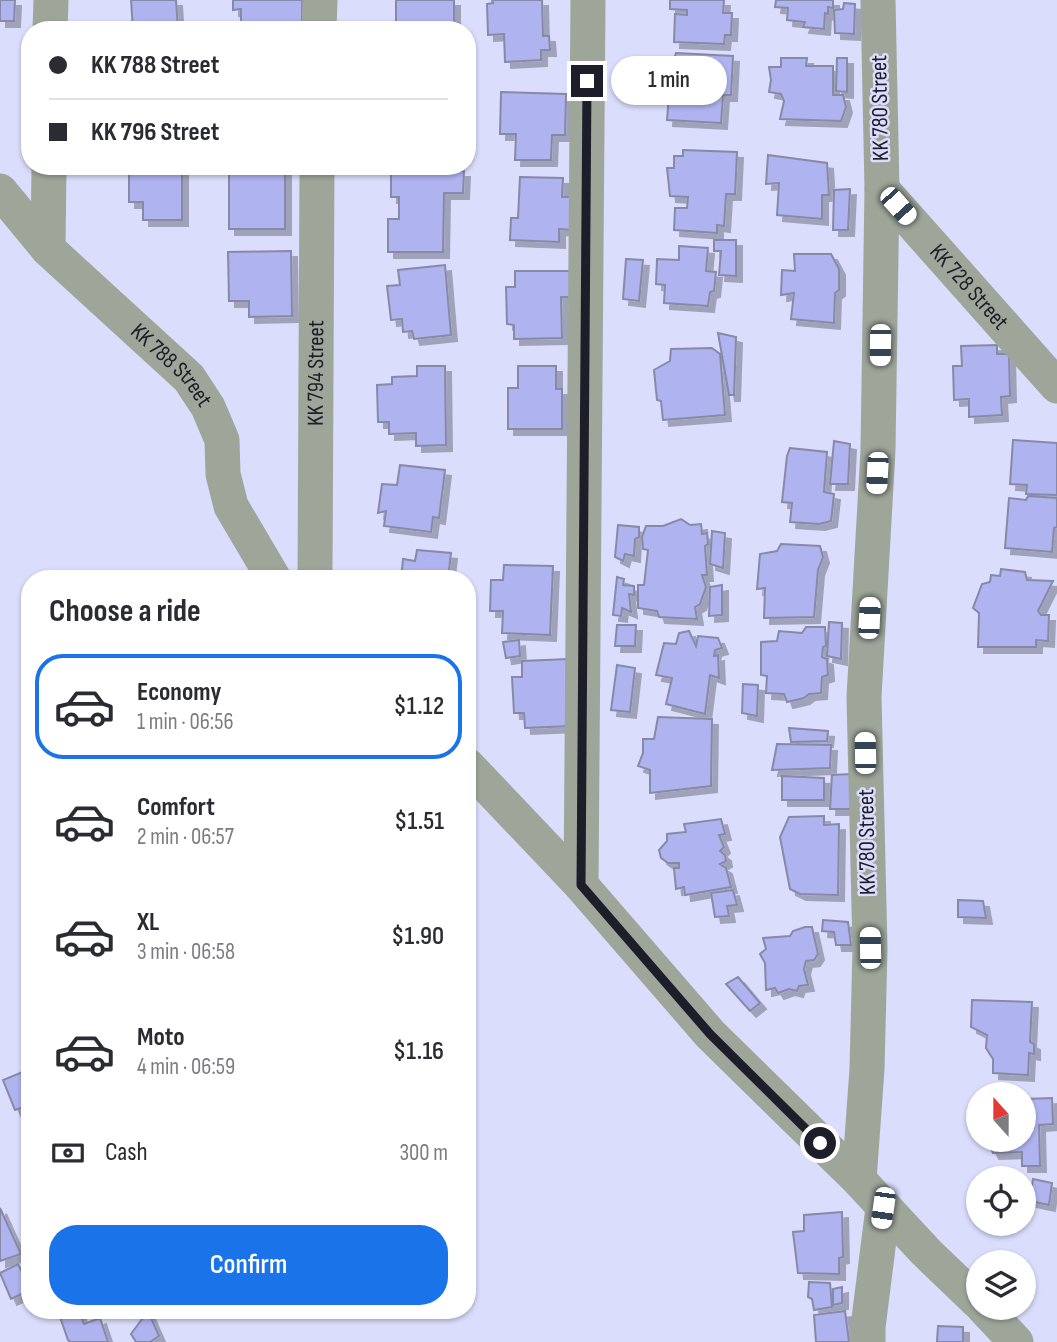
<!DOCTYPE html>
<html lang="en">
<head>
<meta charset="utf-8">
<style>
	:root { --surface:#fff; --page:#f7f7f7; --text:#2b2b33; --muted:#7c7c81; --line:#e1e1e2; --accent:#1a73e8 }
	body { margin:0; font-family:"Sofia Sans Condensed",sans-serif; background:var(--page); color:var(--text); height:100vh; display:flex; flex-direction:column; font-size:26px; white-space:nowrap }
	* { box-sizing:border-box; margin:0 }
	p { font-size:23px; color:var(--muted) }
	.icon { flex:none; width:38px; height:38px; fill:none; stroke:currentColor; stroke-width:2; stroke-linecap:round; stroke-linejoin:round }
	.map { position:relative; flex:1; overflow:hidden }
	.side { position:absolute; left:21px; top:570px; width:455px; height:749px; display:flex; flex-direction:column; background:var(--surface); border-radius:28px; box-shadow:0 2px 5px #0004 }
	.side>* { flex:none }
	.hud { position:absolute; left:21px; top:21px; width:455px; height:154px; border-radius:28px; box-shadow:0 2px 5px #0004; display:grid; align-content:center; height:154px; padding:0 28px; background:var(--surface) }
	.needle { width:46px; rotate:339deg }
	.fabs { position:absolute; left:966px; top:1082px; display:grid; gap:14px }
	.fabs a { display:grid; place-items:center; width:70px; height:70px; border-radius:50%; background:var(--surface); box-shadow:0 2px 5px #0004; font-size:35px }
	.end { position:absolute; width:32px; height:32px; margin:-16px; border:9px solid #1d1e29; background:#fff; box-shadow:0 0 0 4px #fff }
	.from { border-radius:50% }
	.bubble { position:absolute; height:49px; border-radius:24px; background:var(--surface); box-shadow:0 2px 5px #0004; font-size:23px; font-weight:600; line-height:49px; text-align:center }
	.car { position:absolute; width:21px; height:42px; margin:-21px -10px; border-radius:9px; box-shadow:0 0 5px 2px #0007; background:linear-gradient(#fff 24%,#345 0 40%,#fff 0 76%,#345 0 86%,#fff 0) }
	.hud b { display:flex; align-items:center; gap:24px; height:66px; font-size:26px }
	.hud b+b { border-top:2px solid var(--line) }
	.hud i { width:18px; height:18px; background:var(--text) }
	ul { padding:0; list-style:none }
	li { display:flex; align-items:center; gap:21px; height:105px; margin:0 14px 10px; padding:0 14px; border:4px solid transparent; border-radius:28px }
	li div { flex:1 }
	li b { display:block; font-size:26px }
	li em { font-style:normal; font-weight:600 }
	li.on { border-color:var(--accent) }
	li>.icon { width:63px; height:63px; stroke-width:1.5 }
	h2 { padding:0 28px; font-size:32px; line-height:84px }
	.pay { display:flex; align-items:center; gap:18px; height:77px; padding:0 28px; font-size:26px }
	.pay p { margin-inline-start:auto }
	.button { display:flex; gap:14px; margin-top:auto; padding:14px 28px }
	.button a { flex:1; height:80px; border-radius:28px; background:var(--accent); color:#fff; font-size:28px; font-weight:600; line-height:80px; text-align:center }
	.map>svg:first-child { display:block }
	.building { fill:#afb3f0; stroke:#878aa6; stroke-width:2; filter:url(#shadow) }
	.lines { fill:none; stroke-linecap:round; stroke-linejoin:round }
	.minor { stroke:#9ea69a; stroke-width:35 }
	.route { stroke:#1d1e29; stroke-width:9 }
	.labels { text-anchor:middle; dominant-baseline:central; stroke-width:5; stroke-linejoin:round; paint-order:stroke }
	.street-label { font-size:23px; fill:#1d1e29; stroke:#daddfc }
</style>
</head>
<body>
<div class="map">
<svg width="1057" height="1342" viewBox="0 0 1057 1342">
	<defs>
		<filter id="shadow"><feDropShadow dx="6" dy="6" stdDeviation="0" flood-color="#0004"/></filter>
	</defs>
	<rect width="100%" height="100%" fill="#daddfc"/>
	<path class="building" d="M0 0H15L14 21H0Z
		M131 0H176L178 30H133Z
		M233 0H302V30H241V9L233 10Z
		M396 0H454V30H396Z
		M492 0H542L543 36H549L550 50H541V60L505 62 504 34 488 35 487 4 493 3Z
		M670 0H724L723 13H732L731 35H725L724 44 674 42 675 14 687 15V10L670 9Z
		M776 0H833V8L828 7V14L825 13 824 29 803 27 805 22 787 20 788 8 775 7Z
		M844 3 855 4 854 34 835 33 834 10 843 9Z
		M676 53 733 56 731 95H723L721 123 667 120 671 69Z
		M781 58H807L806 66H833V95H843L846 107 841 121 780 119 784 101 781 94 769 92 771 80 769 67H781Z
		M837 58H847V92L836 91Z
		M501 92 566 94 565 135H552L551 160H515L516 134H500Z
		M683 150 737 152 735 194H726L724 226 717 225V233L674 230 675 208H687L688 197 670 196 667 168H674V156H683Z
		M768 155 827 163 829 195H822V219L777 215 779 183 766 184Z
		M148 166H182V220H143V202H129V174H148Z
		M229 166H285V229H229Z
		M391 171H464L463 193H444L443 252H388V219H399V197H391Z
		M520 177 563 178 562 197H573L572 230 559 229V242L510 240 511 218H518Z
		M850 189 848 230H833L834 190Z
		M714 240H736V276L719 275 721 251H714Z
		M679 246 708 248 706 271 716 272 714 291 710 292 708 306 664 303 665 285 656 284 657 259 679 260Z
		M291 251 292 316 249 317V301H229L228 252Z
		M794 254H831L839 269V290L835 293 834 323 791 319 794 293 781 295 782 270 795 271Z
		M626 259 643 260 639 301 623 299Z
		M445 265 451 335 414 339 412 331 403 332 402 319 391 320 387 286 400 285 398 270Z
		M515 271H572V297H561L562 338 514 339V325L507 324 506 287H515Z
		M718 333 736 337 734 395H729Z
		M997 345V354H1009L1010 396 1001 397 1002 415 969 417V399L954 400 953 366H962L961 346Z
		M712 348 720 354 725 415 663 420 661 401 657 400 654 370 670 361 671 349Z
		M417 366H445L446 445 416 446V433L389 434V422H378L377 385 392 384V377L417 376Z
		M518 366H556V389H562V429H508V388H518Z
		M1013 440 1057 443V495L1026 494 1027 485 1010 484Z
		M834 441 850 444 848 484H830Z
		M790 448 827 452 824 492 834 494 831 521 819 524 790 522 792 503 782 502 787 456Z
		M400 465 445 470 439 518 433 517 431 532 384 526 386 511 378 513 382 484 397 485Z
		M1028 496 1057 498V527L1054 528 1052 552 1005 548 1009 498 1026 500Z
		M681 519 690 525 701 524 702 534 707 533 708 544 705 546 707 575H702L706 587 700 604 695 607 697 619 659 617 657 611 638 608V585H644L648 550 643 549 642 537 646 526H663Z
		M618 525 639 527V537L635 539 634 556 625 554 623 561 615 557Z
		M712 531 725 533 723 568 710 564Z
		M781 544 820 546 823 557 818 570 814 617 764 618 765 588 757 589 760 554 777 551Z
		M417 550 451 553 448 579H401L403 559 415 561Z
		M504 565 553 566 550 635 502 633 503 611H490L491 580H503Z
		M1001 569 1025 572 1027 580 1053 581 1038 611 1041 615H1049L1048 641 1036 640V647H978L979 613 973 608 982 584 990 582 991 575 1000 576Z
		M617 577 624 579 623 585 634 586V595L629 594 631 612 622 608 621 616 613 615Z
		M722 585V615L709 616 710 587Z
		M829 622 842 623 841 659 827 656Z
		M617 625H636L635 646H615Z
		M806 627H825L826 646 823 647 822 657 827 659 828 675 822 677 821 693 809 694 804 698 787 702 784 694 766 693 767 676 761 675V642L777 641 779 631 802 633Z
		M689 631 696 646 698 636 718 638 722 648 715 650 714 656 718 655 719 678 710 675 705 714 666 704 672 678 656 675 664 643 676 644 679 633Z
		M519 640 520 656 506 658 503 642Z
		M568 659 571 726 525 728 524 713H514L512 677H522V661Z
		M617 665 635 668 630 712 611 710Z
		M743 684 758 685 757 716 742 713Z
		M658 717 712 719 711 786 650 793V770L638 766 643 753V739H654Z
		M789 728 828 731 827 741 791 742Z
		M777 744 831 745 830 768 772 770Z
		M851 774 852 809H830L832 775Z
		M782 776 824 778V800H782Z
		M824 816V825L839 824 838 895 800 894 790 889 780 837 789 817Z
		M721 819 725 834 719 835 724 847 720 851 725 855 726 861 720 864 726 868 731 887 685 895 684 887 676 889 674 868H679V863H668L661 858 659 850 667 841V834L686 832 684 824Z
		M733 890 737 905 727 906 729 916 715 917 711 893Z
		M958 900 983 901 986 918 958 917Z
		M823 920 848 922 851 945H836L834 932 822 931Z
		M805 927H812L818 954 814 960 806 961 804 969 808 985 799 986 797 991 789 989 778 993 775 988 766 990 765 963 760 954 766 949 763 938 790 936 793 931Z
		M738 977 760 1003 750 1011 726 984Z
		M972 1000 1032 1002 1030 1042 1034 1044V1054L1029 1053 1028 1075 993 1073V1059L986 1048 987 1035 971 1027Z
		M25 1071 30 1084V1105L15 1110 3 1080Z
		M1052 1098 1053 1124 1039 1125 1040 1166H1022V1152L993 1153 986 1139H1024V1099Z
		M1033 1179 1052 1183 1049 1205 1030 1201Z
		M0 1208 21 1254 0 1261Z
		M842 1212 843 1257 839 1258V1274L798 1273 793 1232 804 1231V1215Z
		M18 1264 23 1274 30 1270V1290L11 1299 0 1273Z
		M809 1282 830 1283 832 1307 814 1310 812 1299 808 1297Z
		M842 1287V1303L833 1305V1289Z
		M79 1311 84 1324 100 1318 108 1342H71L68 1340 60 1317Z
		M148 1311 159 1336 150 1342H136L131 1334Z
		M845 1311 849 1342H816L814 1315Z
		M938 1326 963 1327V1342H937Z"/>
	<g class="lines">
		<g class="minor">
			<path d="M50 30 51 0"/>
			<path d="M319 30 320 0"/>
			<path id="s1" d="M882 189 1057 386"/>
			<path id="s2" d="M0 191 48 249 189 378 208 407 222 440 223 474 231 506 274 579"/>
			<path d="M48 249 49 166"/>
			<path id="s3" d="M315 579 317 166"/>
			<path d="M467 765 581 885 710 1034 859 1180 926 1252 978 1302"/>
			<path d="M581 885 588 0"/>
			<path d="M859 1180 867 1069 870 948 864 697 878 450 882 189 878 0"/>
			<path d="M983 1307 1016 1342"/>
			<path d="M868 1342V1327L883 1208"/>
		</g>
	</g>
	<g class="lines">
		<path class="route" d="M587 81 581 885 710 1034 820 1143"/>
	</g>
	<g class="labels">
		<g class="street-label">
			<text transform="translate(880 108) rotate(-91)">KK 780 Street</text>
			<text stroke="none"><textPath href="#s1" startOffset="131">KK 728 Street</textPath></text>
			<text stroke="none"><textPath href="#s2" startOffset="245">KK 788 Street</textPath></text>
			<text stroke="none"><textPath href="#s3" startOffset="206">KK 794 Street</textPath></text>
			<text transform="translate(867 842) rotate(-91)">KK 780 Street</text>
		</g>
	</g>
</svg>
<div class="fabs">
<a><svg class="needle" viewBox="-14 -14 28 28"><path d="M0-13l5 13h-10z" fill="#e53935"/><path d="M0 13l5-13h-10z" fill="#7c7c81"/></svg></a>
<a><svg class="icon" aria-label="locate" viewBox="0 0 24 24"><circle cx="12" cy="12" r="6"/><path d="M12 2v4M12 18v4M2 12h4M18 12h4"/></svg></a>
<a><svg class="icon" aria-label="layers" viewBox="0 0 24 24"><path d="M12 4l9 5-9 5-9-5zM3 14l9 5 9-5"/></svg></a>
</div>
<i class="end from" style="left:820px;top:1143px"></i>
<i class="end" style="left:587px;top:81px"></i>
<div class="bubble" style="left:611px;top:56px;width:116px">1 min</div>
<i class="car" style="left:898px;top:206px;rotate:138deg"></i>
<i class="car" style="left:880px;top:345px;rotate:181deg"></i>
<i class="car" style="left:877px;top:473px;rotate:183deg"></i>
<i class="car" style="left:869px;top:618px;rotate:3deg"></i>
<i class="car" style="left:865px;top:753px;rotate:359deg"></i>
<i class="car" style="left:870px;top:948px;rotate:359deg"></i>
<i class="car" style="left:883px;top:1208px;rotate:188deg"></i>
<div class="hud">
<b><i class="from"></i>KK 788 Street</b>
<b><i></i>KK 796 Street</b>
</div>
<section class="side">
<h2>Choose a ride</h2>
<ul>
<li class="on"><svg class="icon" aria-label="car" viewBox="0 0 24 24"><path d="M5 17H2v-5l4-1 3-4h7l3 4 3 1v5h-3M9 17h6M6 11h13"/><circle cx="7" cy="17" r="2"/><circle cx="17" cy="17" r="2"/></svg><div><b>Economy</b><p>1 min · 06:56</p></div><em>$1.12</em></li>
<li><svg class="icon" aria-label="car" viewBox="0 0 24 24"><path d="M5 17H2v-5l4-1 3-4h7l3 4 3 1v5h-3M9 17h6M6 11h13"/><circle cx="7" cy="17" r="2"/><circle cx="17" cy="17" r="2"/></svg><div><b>Comfort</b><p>2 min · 06:57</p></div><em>$1.51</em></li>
<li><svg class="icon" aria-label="car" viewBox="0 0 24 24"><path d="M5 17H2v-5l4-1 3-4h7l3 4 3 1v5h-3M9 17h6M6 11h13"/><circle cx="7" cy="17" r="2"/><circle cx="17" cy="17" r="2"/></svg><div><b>XL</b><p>3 min · 06:58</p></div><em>$1.90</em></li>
<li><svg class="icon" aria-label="car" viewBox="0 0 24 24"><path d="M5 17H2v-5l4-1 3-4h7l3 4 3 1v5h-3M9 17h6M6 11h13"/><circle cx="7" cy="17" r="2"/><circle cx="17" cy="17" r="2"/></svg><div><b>Moto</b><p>4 min · 06:59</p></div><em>$1.16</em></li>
</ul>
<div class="pay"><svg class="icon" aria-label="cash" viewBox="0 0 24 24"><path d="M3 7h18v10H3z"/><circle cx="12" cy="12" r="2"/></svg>Cash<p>300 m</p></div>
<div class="button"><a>Confirm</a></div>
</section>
</div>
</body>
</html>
